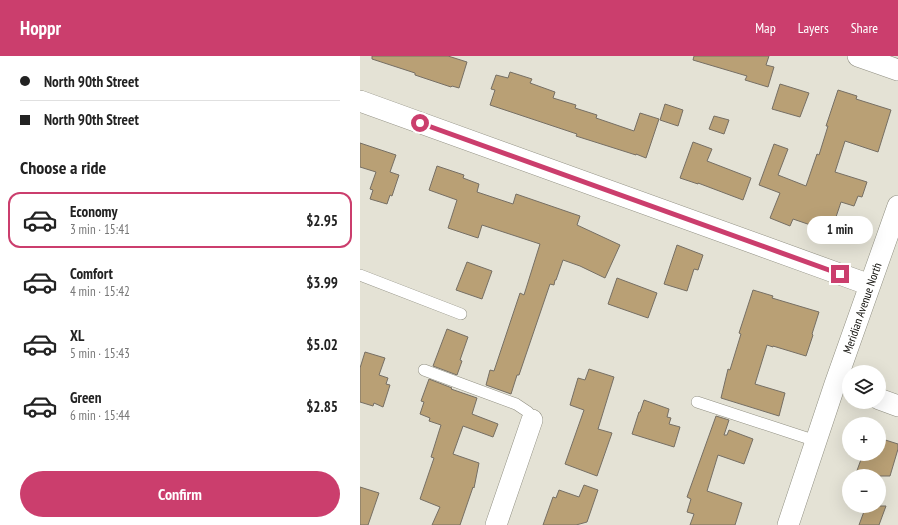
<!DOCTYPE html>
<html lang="en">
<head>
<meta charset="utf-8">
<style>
	:root { --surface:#fff; --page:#f2f2f2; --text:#222; --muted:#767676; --line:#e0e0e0; --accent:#cb3e6d }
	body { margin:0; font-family:"PT Sans Narrow",sans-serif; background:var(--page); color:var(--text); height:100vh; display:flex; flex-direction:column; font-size:15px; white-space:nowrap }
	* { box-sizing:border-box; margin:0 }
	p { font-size:13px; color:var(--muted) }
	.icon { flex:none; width:22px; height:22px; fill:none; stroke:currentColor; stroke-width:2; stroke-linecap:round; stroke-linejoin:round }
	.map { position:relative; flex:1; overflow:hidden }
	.drawer { display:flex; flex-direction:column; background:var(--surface); width:360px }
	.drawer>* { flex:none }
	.guide { display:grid; align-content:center; height:88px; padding:0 20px; background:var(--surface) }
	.tools { position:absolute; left:482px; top:309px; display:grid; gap:8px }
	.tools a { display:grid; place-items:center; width:44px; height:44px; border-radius:50%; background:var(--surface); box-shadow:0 4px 16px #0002; font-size:20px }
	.end { position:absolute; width:18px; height:18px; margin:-9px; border:5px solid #cb3e6d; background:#fff; box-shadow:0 0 0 2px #fff }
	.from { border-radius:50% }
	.bubble { position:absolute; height:28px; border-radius:14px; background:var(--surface); box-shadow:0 4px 16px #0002; font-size:13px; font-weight:800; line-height:28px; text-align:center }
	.guide b { display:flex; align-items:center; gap:14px; height:38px; font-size:15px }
	.guide b+b { border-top:1px solid var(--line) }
	.guide i { width:10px; height:10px; background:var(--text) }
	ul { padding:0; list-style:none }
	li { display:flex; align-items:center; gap:12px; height:56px; margin:0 8px 6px; padding:0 12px; border:2px solid transparent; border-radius:12px }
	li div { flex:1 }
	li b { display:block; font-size:15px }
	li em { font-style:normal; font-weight:800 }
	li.active { border-color:var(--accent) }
	li>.icon { width:36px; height:36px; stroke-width:1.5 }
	h2 { padding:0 20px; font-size:18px; line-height:48px }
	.primary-button { display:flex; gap:8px; margin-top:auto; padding:8px 20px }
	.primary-button a { flex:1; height:46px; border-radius:24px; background:var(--accent); color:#fff; font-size:16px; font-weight:800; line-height:46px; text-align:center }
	header { display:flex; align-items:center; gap:24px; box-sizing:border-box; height:56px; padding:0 20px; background:var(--accent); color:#fff }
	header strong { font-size:19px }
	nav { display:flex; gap:22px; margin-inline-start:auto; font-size:14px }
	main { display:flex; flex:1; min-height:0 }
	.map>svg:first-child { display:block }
	.building { fill:#b9a075; stroke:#766f64 }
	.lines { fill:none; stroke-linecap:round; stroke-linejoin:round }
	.service-casing { stroke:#908f82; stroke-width:12 }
	.minor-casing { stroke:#908f82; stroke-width:22 }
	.service { stroke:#fff; stroke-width:11 }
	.minor { stroke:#fff; stroke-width:21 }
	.route { stroke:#cb3e6d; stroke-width:5 }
	.labels { text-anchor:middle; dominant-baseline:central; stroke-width:3.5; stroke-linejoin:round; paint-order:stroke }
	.street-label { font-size:12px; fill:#14130e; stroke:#fff }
</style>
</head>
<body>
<header>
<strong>Hoppr</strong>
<nav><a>Map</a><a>Layers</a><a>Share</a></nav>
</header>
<main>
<section class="drawer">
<div class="guide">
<b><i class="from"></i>North 90th Street</b>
<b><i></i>North 90th Street</b>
</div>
<h2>Choose a ride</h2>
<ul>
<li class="active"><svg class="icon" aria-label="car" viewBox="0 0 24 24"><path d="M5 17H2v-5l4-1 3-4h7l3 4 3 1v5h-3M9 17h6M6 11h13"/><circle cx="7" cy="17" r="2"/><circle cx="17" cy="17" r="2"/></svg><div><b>Economy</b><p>3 min · 15:41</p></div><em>$2.95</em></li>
<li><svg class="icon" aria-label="car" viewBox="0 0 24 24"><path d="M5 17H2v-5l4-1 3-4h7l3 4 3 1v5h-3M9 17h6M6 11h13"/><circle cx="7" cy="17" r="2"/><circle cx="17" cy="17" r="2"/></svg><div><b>Comfort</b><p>4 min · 15:42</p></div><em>$3.99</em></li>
<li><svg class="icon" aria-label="car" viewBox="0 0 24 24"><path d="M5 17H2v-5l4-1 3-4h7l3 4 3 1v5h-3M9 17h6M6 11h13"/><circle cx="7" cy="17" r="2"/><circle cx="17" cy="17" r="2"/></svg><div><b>XL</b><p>5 min · 15:43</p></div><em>$5.02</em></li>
<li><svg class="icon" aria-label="car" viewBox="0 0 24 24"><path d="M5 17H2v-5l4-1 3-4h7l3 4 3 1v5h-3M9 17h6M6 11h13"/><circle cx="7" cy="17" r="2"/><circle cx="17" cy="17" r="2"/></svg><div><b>Green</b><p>6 min · 15:44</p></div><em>$2.85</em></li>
</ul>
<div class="primary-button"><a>Confirm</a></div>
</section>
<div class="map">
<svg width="538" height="469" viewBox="0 0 538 469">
	<rect width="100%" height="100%" fill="#e4e2d5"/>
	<path class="building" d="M12 0H88L107 6 99 32 92 30 91 31 55 19V17L12 3Z
		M334 0H409L406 9 414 11 408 31 385 24 387 20 333 4Z
		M150 16 172 23 170 27 195 36 193 42 216 49 215 52 237 59 236 62 274 75 280 57 299 63 286 102 276 98V99L216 80 217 78 130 49 135 34 131 33 136 19 148 22Z
		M420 28 449 37 440 61 412 53Z
		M478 34 497 40 496 43 531 54 518 96 485 85 475 116 507 126 502 141 498 140 494 150 481 146 471 176 433 163 430 170 410 162 420 137 399 129 414 88 428 93 418 119 446 130 457 98 459 99 468 70H466Z
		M305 48 323 54 318 70 300 64Z
		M354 60 369 64 364 78 349 73Z
		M333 86 352 93 347 105 391 122 383 144 338 127V128L320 122Z
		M0 87 36 99 30 116 39 119 32 140 30 139 27 148 10 143 13 134 10 133 16 116 0 111Z
		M77 110 104 119 103 122 119 128 117 136 153 148 156 138 220 160 217 169 260 189 245 222 220 210 203 204 196 224H195L194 229 190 228 159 319H157L151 338 126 329 130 314 134 315 160 237 164 239 180 188 122 169 118 182 88 172 97 144 69 134Z
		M317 189 343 199 338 214 334 213 327 235 304 228Z
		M107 206 132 215 122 243 96 234Z
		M257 222 297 237 288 262 248 248Z
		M393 234 413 240 412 242 459 256 452 278 453 279 446 300 413 290V291L407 289 395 328 425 337 419 360 361 342 368 313 370 314 381 278 379 277Z
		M87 273 108 281 100 304 102 305 97 319 73 310Z
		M5 296 25 302 19 319 28 322 26 328 30 329 23 351 14 347 13 350 0 346V312Z
		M229 313 254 321 238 373 252 377 237 420 205 408 224 354 210 349 218 322 225 324Z
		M69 323 92 332 91 333 117 342 112 358 138 368 133 381 103 370 93 398 119 407 114 432 113 431 100 469H72L80 451 60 443 74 402 71 401 81 369 69 365 70 362 60 358 64 346 61 345Z
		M284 344 309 353 307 361 311 362 309 368 320 371 314 391 272 378 279 356H280Z
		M356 360 369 364 364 379H367L369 374 393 383 384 408 358 399 347 435 382 447 375 469H330L334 458 327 456 331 443 327 441Z
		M519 382 538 388V393L530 420H495L503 398H519Z
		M224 429 238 434 227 466 216 469H183L193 441 196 442 199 434 219 441Z
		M0 431 19 437 8 469H0Z
		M506 450H526L519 469H499Z"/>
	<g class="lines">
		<g class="service-casing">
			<path id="service" d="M0 219 101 258
				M64 314 156 348 168 356 172 364
				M337 346 456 385"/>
		</g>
		<g class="minor-casing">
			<path id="minor" d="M498 0 538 14
				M0 45 510 229
				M519 343 538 350
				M136 469 172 364
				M428 469 475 328 538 150"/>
		</g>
		<use href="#service" class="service"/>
		<use href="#minor" class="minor"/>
	</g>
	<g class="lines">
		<path class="route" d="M60 67 480 218"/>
	</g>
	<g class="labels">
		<g class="street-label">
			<text transform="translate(502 252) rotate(-71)">Meridian Avenue North</text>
		</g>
	</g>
</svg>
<div class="tools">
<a><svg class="icon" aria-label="layers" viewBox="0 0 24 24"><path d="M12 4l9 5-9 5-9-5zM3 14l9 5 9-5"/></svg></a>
<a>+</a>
<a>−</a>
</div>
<i class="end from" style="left:60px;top:67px"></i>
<i class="end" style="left:480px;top:218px"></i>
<div class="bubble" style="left:447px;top:160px;width:66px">1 min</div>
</div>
</main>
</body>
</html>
